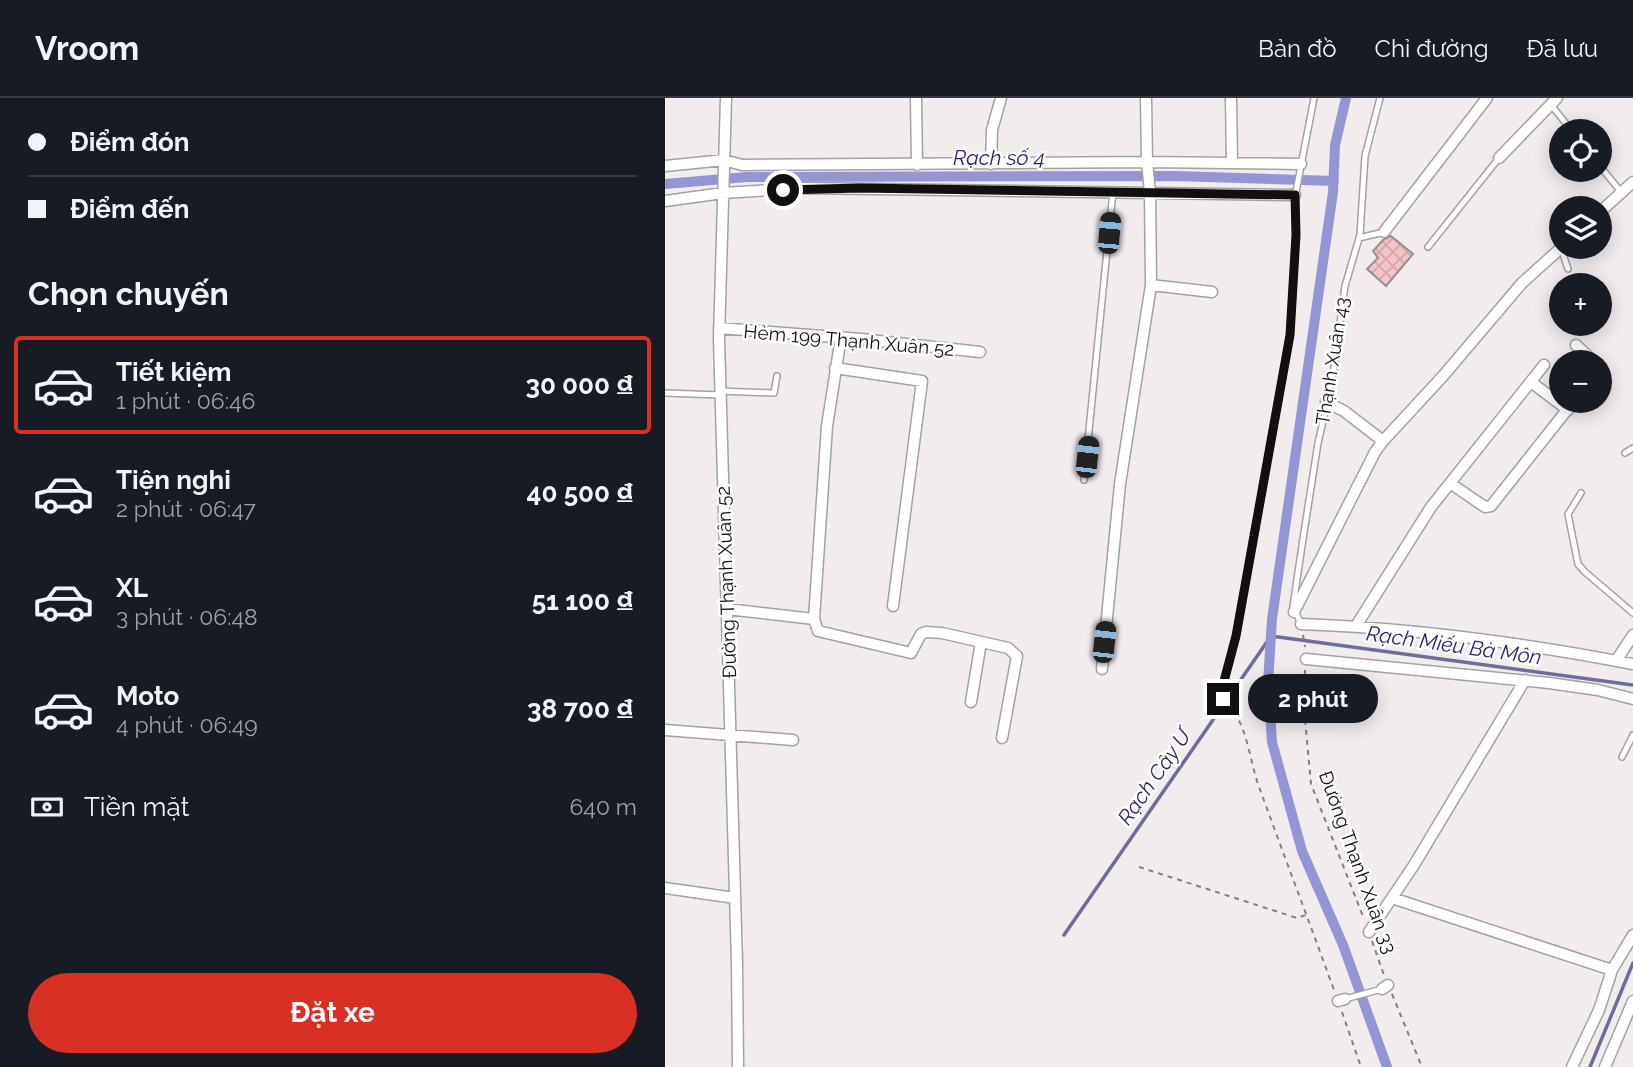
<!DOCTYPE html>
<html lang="vi">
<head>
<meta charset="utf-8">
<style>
	:root { --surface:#171b24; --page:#20242c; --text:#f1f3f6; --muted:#9ea1a6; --line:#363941; --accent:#d93025 }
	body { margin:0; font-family:Raleway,sans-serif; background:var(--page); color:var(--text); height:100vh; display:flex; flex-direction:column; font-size:26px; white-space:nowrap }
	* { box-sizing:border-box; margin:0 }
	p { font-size:23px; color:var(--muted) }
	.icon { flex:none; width:38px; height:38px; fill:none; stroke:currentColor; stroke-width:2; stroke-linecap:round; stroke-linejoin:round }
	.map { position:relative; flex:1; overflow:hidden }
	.side { display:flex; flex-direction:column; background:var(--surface); width:665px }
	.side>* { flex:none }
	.top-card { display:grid; align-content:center; height:154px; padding:0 28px; background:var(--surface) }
	.buttons { position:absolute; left:884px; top:21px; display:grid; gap:14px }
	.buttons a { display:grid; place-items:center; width:63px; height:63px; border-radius:50%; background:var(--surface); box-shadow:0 4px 18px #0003; font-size:35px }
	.end { position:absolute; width:32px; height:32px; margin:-16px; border:9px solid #110f10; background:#fff; box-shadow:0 0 0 4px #fff }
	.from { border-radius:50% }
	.bubble { position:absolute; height:49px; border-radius:24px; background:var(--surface); box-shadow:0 4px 18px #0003; font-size:23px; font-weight:700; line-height:49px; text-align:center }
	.car { position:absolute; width:21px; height:42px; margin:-21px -10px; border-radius:9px; box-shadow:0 0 5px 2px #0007; background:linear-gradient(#222 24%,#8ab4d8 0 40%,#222 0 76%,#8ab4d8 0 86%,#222 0) }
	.top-card b { display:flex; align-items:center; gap:24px; height:66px; font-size:26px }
	.top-card b+b { border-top:2px solid var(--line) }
	.top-card i { width:18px; height:18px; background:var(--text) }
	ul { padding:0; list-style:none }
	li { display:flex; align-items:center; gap:21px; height:98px; margin:0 14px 10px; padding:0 14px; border:4px solid transparent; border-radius:7px }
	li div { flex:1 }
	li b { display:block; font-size:26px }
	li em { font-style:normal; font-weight:700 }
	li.selected { border-color:var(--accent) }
	li>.icon { width:63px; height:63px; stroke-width:1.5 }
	h2 { padding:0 28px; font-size:32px; line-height:84px }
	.pay { display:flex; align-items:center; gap:18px; height:77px; padding:0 28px; font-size:26px }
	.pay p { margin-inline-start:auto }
	.primary-button { display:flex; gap:14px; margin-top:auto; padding:14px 28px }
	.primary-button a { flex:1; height:80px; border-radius:42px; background:var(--accent); color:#fff; font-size:28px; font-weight:700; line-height:80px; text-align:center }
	header { display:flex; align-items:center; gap:42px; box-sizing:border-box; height:98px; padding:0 35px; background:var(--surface); border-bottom:2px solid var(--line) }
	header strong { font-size:33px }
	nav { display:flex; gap:38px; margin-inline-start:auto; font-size:24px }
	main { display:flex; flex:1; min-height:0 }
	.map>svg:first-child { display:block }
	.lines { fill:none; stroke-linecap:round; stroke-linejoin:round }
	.stream { stroke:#6d6d9a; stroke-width:3.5 }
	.canal { stroke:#9495d5; stroke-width:10 }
	.building { fill:url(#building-cross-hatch); stroke:#969090; stroke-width:2 }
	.service-casing { stroke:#a5a0a3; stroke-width:8 }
	.minor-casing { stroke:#a5a0a3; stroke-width:13 }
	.path { stroke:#848082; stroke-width:2; stroke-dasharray:5 5; stroke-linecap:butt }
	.service { stroke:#fff; stroke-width:5 }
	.minor { stroke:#fff; stroke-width:10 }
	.route { stroke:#110f10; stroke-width:9 }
	.labels { text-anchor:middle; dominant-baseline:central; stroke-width:5; stroke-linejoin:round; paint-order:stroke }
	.street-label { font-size:19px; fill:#110f10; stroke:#fff }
	.water-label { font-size:21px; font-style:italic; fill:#2d236e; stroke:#fff }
</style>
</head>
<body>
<header>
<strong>Vroom</strong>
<nav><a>Bản đồ</a><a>Chỉ đường</a><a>Đã lưu</a></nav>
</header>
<main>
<section class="side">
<div class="top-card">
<b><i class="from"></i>Điểm đón</b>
<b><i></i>Điểm đến</b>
</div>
<h2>Chọn chuyến</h2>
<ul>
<li class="selected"><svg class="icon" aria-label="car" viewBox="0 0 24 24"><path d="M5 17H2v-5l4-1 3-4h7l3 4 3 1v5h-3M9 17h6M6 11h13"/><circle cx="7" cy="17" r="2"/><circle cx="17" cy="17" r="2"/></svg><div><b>Tiết kiệm</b><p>1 phút · 06:46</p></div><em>30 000 ₫</em></li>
<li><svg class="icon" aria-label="car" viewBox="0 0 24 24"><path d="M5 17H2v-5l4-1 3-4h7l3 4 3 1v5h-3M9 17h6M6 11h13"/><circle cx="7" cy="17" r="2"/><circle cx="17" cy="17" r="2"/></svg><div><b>Tiện nghi</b><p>2 phút · 06:47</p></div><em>40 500 ₫</em></li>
<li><svg class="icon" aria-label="car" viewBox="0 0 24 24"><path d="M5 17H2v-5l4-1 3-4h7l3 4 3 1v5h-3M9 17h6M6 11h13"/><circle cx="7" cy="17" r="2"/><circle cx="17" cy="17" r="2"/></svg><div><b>XL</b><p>3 phút · 06:48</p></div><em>51 100 ₫</em></li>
<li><svg class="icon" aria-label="car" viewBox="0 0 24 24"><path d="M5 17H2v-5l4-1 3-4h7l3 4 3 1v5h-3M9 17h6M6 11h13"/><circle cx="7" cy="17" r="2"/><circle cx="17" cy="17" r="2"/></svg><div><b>Moto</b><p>4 phút · 06:49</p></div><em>38 700 ₫</em></li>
</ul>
<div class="pay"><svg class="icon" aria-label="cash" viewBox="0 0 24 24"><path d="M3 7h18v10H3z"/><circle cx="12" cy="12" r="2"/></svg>Tiền mặt<p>640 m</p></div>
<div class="primary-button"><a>Đặt xe</a></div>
</section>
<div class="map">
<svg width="968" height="969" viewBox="0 0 968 969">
	<defs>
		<pattern id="building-cross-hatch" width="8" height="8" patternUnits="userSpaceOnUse" patternTransform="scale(1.75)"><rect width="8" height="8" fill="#f5c4c6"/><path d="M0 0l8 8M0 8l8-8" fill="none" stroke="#d1a7a9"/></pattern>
	</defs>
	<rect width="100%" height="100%" fill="#f2ecef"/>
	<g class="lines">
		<path class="stream" d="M399 837 606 538 968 587
			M925 969 968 865"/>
		<path class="canal" d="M681 0 670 47 668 94 607 521 603 585 607 644 637 753 678 847 722 969
			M0 86 82 79 509 78 669 83"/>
	</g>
	<path class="building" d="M726 138 748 156 721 188 702 171 713 160 708 153 718 142Z"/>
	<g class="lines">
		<g class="service-casing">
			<path id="service" d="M886 7 907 33
				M934 67 957 95
				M694 140 719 134
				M763 149 834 60
				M896 150 903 171
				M55 293 109 295 112 278
				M0 295 55 297
				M960 355 968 350
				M419 382 448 93
				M916 395 903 416 913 466 920 474 968 515
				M636 526 628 508 638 441 653 345 667 284 680 188 695 137 700 58 715 0
				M558 601V588L571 538 625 237 631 137 630 99 649 0
				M957 659 968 637
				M680 901 717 891"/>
		</g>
		<g class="minor-casing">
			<path id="minor" d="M61 0 54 241 72 865 73 969
				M251 0 252 67
				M481 0 482 64 485 94 486 187 547 194
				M566 0 567 65
				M834 60 892 0
				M326 66 327 32 336 0
				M0 68 59 62 77 67 482 64 636 66
				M0 103 58 95 138 90 630 97
				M934 115 968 84
				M719 134 822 0
				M54 230 196 241 315 254
				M911 247 929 264
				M170 270 257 283 228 508
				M866 284 903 312
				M718 343 778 278 857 185 897 149
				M785 385 820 409 826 408 909 303
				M62 511 149 521 162 328 176 239
				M629 514 710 354 718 343 679 313 661 304
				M149 521 153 533 246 555 256 536 261 534 277 535 343 550 352 558 337 640
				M636 526C747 530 859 545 968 566
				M691 528 766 409 879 267
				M641 561 884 585 933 592 968 601
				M951 563 968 537
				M437 571 455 386 486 187
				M306 604 316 544
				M0 632 128 642
				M0 790 70 800
				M727 800 947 872
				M704 834 749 767 860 582
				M717 891 723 887
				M673 903 680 901
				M907 969 934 912 947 872 968 837
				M940 969 968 903"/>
		</g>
		<path class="path" d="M638 537 640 549
			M640 572 639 610 646 686 699 821
			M563 606C582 627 584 659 593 686 618 755 644 823 669 892
			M474 769 632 820 641 817
			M707 843 719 877
			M727 896 757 969
			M677 914 696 969"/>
		<use href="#service" class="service"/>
		<use href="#minor" class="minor"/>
	</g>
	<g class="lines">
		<path class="route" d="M118 92 195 90 630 97 631 137 625 237 571 538 558 587V601"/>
	</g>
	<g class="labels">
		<g class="street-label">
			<text transform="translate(184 242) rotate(5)">Hẻm 199 Thạnh Xuân 52</text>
			<text transform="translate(667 263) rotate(-81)">Thạnh Xuân 43</text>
			<text transform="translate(61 484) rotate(-92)">Đường Thạnh Xuân 52</text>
			<text transform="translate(693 764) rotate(70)">Đường Thạnh Xuân 33</text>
		</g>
		<g class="water-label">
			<text x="334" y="59">Rạch số 4</text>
			<text transform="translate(789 547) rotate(8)">Rạch Miếu Bà Môn</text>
			<text transform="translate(489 679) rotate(-55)">Rạch Cây Ư</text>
		</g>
	</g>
</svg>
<div class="buttons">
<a><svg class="icon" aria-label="locate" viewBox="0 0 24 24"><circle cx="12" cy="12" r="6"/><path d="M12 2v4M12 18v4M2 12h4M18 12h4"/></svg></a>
<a><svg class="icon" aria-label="layers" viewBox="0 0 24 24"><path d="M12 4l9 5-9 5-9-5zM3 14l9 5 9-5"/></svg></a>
<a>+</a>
<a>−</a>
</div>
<i class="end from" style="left:118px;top:92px"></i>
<i class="end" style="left:558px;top:601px"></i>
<div class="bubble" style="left:583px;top:576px;width:130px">2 phút</div>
<i class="car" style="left:444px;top:135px;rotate:5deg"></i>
<i class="car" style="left:422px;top:359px;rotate:6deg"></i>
<i class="car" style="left:439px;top:544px;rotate:6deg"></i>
</div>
</main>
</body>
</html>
